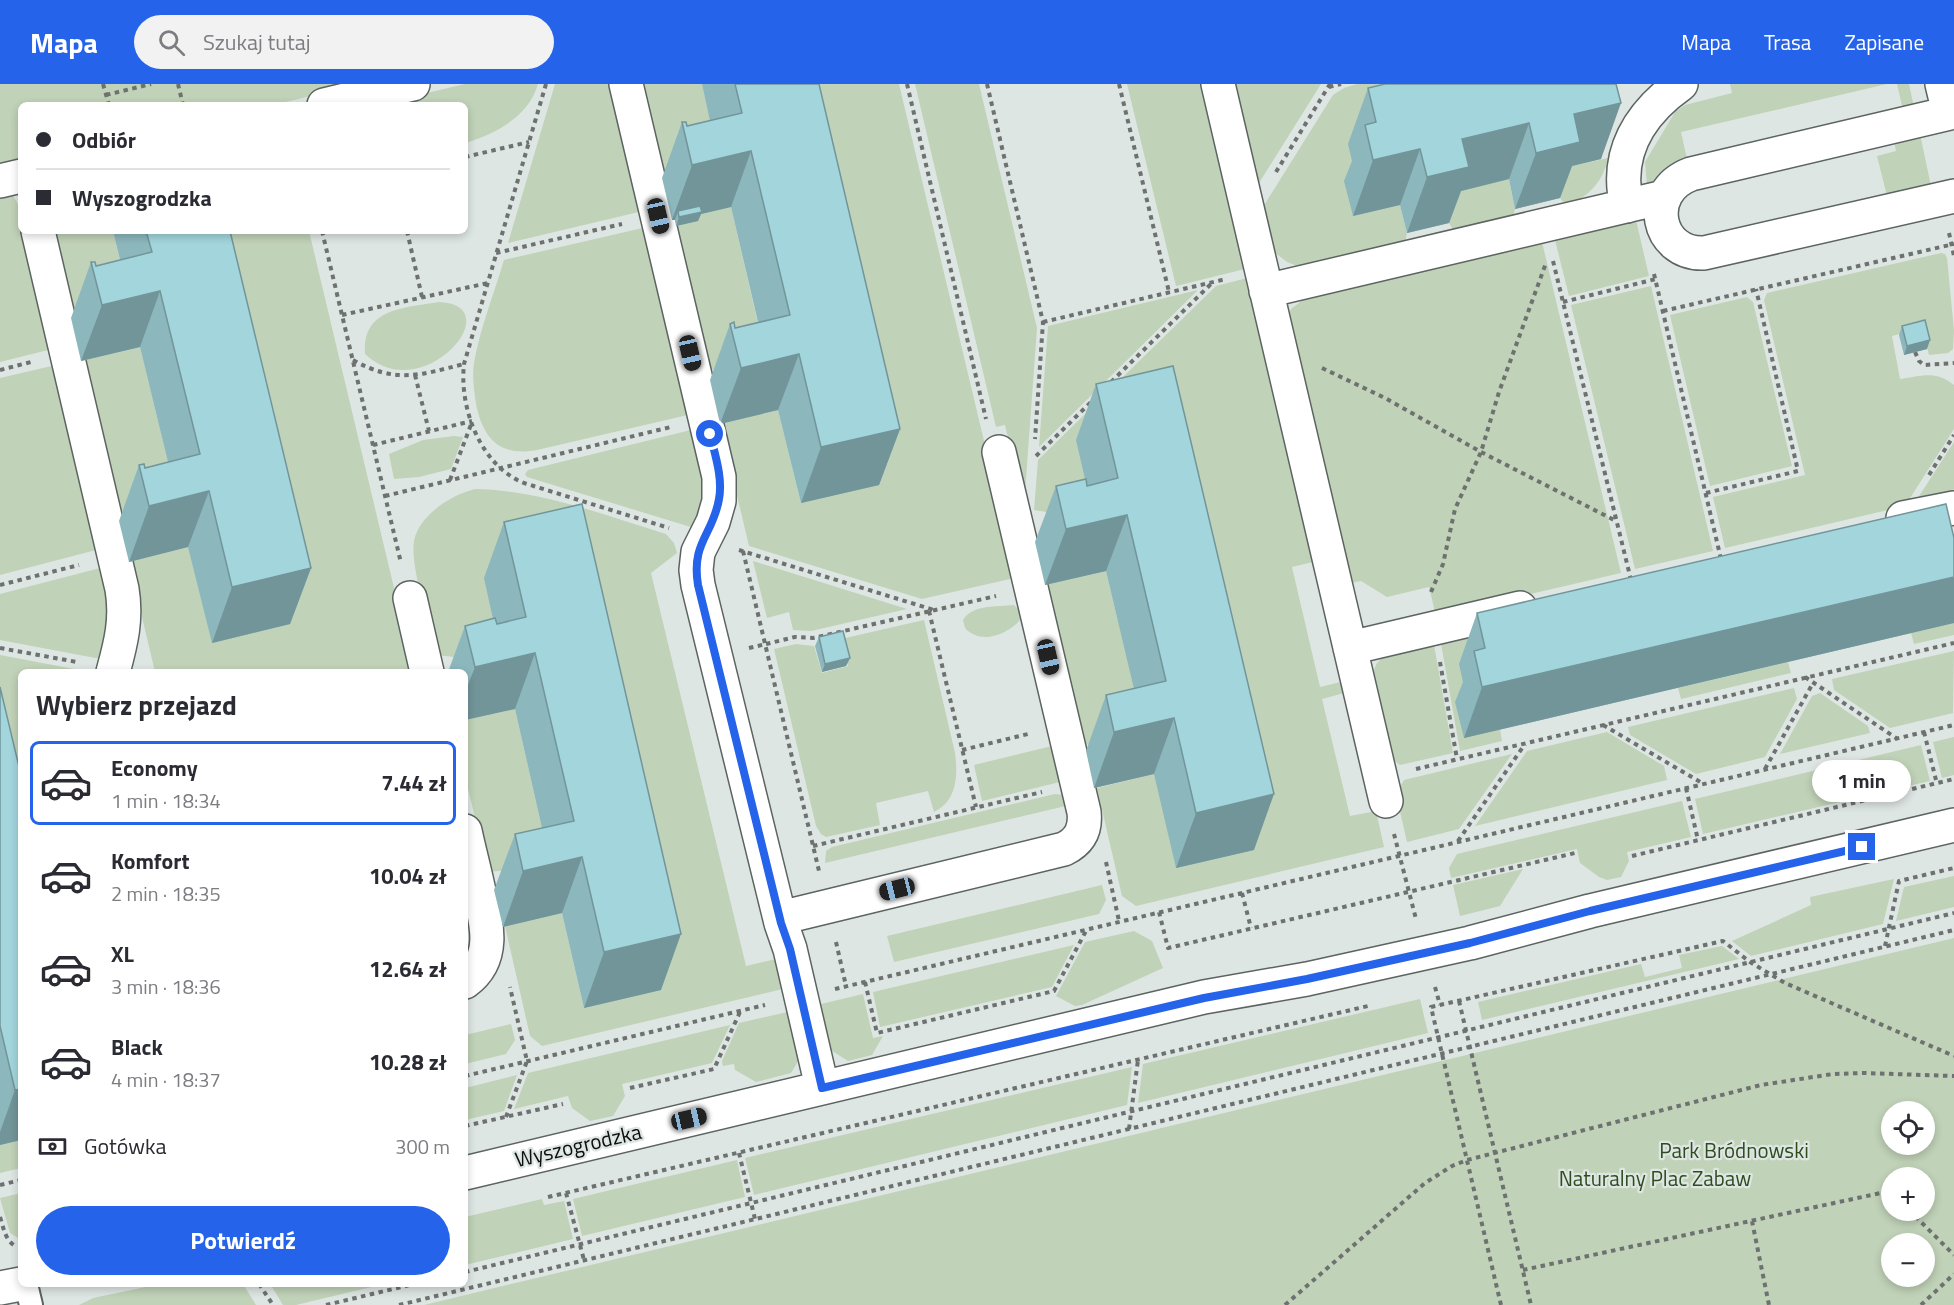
<!DOCTYPE html>
<html lang="pl">
<head>
<meta charset="utf-8">
<style>
	:root { --surface:#fff; --page:#f2f2f3; --text:#2b2b33; --muted:#7c7c81; --line:#e1e1e2; --accent:#2563eb }
	body { margin:0; font-family:"Titillium Web",sans-serif; background:var(--page); color:var(--text); height:100vh; display:flex; flex-direction:column; font-size:22px; white-space:nowrap }
	* { box-sizing:border-box; margin:0 }
	p { font-size:20px; color:var(--muted) }
	.icon { flex:none; width:33px; height:33px; fill:none; stroke:currentColor; stroke-width:2; stroke-linecap:round; stroke-linejoin:round }
	.map { position:relative; flex:1; overflow:hidden }
	.details { position:absolute; left:18px; top:585px; width:450px; height:618px; display:flex; flex-direction:column; background:var(--surface); border-radius:9px; box-shadow:0 3px 9px #0003 }
	.details>* { flex:none }
	.banner { position:absolute; left:18px; top:18px; width:450px; height:132px; border-radius:9px; box-shadow:0 3px 9px #0003; display:grid; align-content:center; height:132px; padding:0 18px; background:var(--surface) }
	.buttons { position:absolute; left:1881px; top:1017px; display:grid; gap:12px }
	.buttons a { display:grid; place-items:center; width:54px; height:54px; border-radius:50%; background:var(--surface); box-shadow:0 3px 9px #0003; font-size:30px }
	.end { position:absolute; width:27px; height:27px; margin:-14px; border:8px solid #2563eb; background:#fff; box-shadow:0 0 0 3px #fff }
	.from { border-radius:50% }
	.bubble { position:absolute; height:42px; border-radius:21px; background:var(--surface); box-shadow:0 3px 9px #0003; font-size:20px; font-weight:700; line-height:42px; text-align:center }
	.car { position:absolute; width:18px; height:36px; margin:-18px -9px; border-radius:8px; box-shadow:0 0 4px 2px #0007; background:linear-gradient(#222 24%,#8ab4d8 0 40%,#222 0 76%,#8ab4d8 0 86%,#222 0) }
	.banner b { display:flex; align-items:center; gap:21px; height:57px; font-size:22px }
	.banner b+b { border-top:2px solid var(--line) }
	.banner i { width:15px; height:15px; background:var(--text) }
	ul { padding:0; list-style:none }
	li { display:flex; align-items:center; gap:18px; height:84px; margin:0 12px 9px; padding:0 6px; border:3px solid transparent; border-radius:9px }
	li div { flex:1 }
	li b { display:block; font-size:22px }
	li em { font-style:normal; font-weight:700 }
	li.selected { border-color:var(--accent) }
	li>.icon { width:54px; height:54px; stroke-width:1.5 }
	h2 { padding:0 18px; font-size:27px; line-height:72px }
	.pay { display:flex; align-items:center; gap:15px; height:66px; padding:0 18px; font-size:22px }
	.pay p { margin-inline-start:auto }
	.action { display:flex; gap:12px; margin-top:auto; padding:12px 18px }
	.action a { flex:1; height:69px; border-radius:36px; background:var(--accent); color:#fff; font-size:24px; font-weight:700; line-height:69px; text-align:center }
	header { display:flex; align-items:center; gap:36px; box-sizing:border-box; height:84px; padding:0 30px; background:var(--accent); color:#fff }
	header strong { font-size:28px }
	nav { display:flex; gap:33px; margin-inline-start:auto; font-size:21px }
	.search { width:420px; height:54px; background:var(--page); display:flex; align-items:center; gap:15px; box-sizing:border-box; padding:0 21px; border-radius:33px; color:var(--muted); font-size:22px }
	.map>svg:first-child { display:block }
	.green { fill:#c0d2b8; fill-rule:evenodd }
	.lines { fill:none; stroke-linecap:round; stroke-linejoin:round }
	.lane-casing { stroke:#5c6462; stroke-width:26 }
	.street-casing { stroke:#5c6462; stroke-width:36 }
	.path { stroke:#6d7170; stroke-width:4; stroke-dasharray:4.5 4.5; stroke-linecap:butt }
	.lane { stroke:#fff; stroke-width:22 }
	.street { stroke:#fff; stroke-width:33 }
	.wall { fill:#8cb7bd }
	.shaded-wall { fill:#72959a }
	.building { fill:#a3d5dc; stroke:#72959a; stroke-width:1.5 }
	.route { stroke:#2563eb; stroke-width:8 }
	.labels { text-anchor:middle; dominant-baseline:central; stroke-width:4.5; stroke-linejoin:round; paint-order:stroke }
	.street-label { font-size:21px; fill:#0d0f0f; stroke:#dee6e4 }
	.park-label { font-size:21px; fill:#2e4d1d; stroke:#dee6e4 }
</style>
</head>
<body>
<header>
<strong>Mapa</strong>
<div class="search"><svg class="icon" aria-label="search" viewBox="0 0 24 24"><circle cx="10" cy="10" r="6"/><path d="M15 15l6 6"/></svg>Szukaj tutaj</div>
<nav><a>Mapa</a><a>Trasa</a><a>Zapisane</a></nav>
</header>
<div class="map">
<svg width="1954" height="1221" viewBox="0 0 1954 1221">
	<rect width="100%" height="100%" fill="#dee6e4"/>
	<path class="green" d="M0 0H362L273 21H21V80L0 85Z
		M465 0H538C529 32 496 50 465 59V21H376Z
		M555 0H613L643 127 508 159Z
		M639 0H702L722 85 689 84 660 87Z
		M786 0H899L1015 487 1014 491 1010 495 922 515 749 462 720 340 778 326 801 419Z
		M915 0H979L1037 244 1024 422 1005 341 996 343Z
		M1127 0H1206L1249 184 1176 202Z
		M1230 0H1321L1259 99H1257Z
		M1357 0H1596L1356 94 1353 132 1400 121 1407 149 1405 159 1300 183 1287 178 1274 168 1263 123 1333 11 1344 4Z
		M1730 0H1887L1681 48 1687 75 1666 85 1651 100 1647 101 1645 78 1675 28 1685 21 1732 9Z
		M1897 0H1909L1914 23 1903 26Z
		M1920 50 1931 102 1887 112 1877 72 1896 67 1894 56Z
		M1608 74C1603 98 1589 113 1566 121L1560 114 1554 86Z
		M1509 95 1515 125 1513 133 1454 147 1449 139 1442 111Z
		M0 110 13 112 17 118 21 133V147H24L52 265 0 278Z
		M731 123 769 287 740 284 707 286 676 142 697 130Z
		M1636 136 1649 192 1569 212 1555 156Z
		M647 143 692 330 537 366C500 373 483 355 476 320 474 306 472 293 474 279 480 244 494 210 504 176Z
		M50 147H113L131 224 101 219 69 226Z
		M196 147H309L414 588H155L129 478 188 463Z
		M1542 158 1621 489 1436 532 1429 503 1387 513 1361 497 1347 500 1288 232 1291 225 1304 215Z
		M1941 169 1945 170 1947 174 1954 246 1953 265 1948 269 1929 271 1922 244 1892 252 1900 295C1922 292 1935 286 1954 301V345L1905 422 1725 464 1713 413 1805 391 1764 216 1767 209Z
		M1251 193 1317 477 1292 483 1320 603 1345 597 1348 608 1322 615 1350 732 1376 727 1384 763 1136 822 1122 812 1097 704 1154 690 1176 784 1098 450 1071 432 1034 426 1038 376 1216 202Z
		M1651 202 1713 467 1635 485 1571 221Z
		M1198 206 1039 363 1048 242Z
		M1747 213 1753 218 1792 382 1710 402 1670 231Z
		M439 218C512 221 422 325 365 270 362 224 404 224 439 218Z
		M140 263 180 426 152 419 117 428 81 277Z
		M56 281 100 465 0 491V294Z
		M695 345 708 396 700 439 694 444 527 393 525 390 528 386Z
		M454 352 463 353 451 385 419 393 394 395 389 370 423 356Z
		M1954 358V405L1948 410 1914 420Z
		M475 405C540 406 604 431 666 450L674 459 677 469 651 489 746 882 780 874 787 904 542 962 530 952 505 842 562 829 584 924 661 905 506 589 481 576 436 571C430 543 410 484 414 457 419 431 451 411 475 405Z
		M753 477 907 525 811 547 793 546 789 528 767 534Z
		M104 483 117 535 106 576 0 556V510Z
		M1106 487 1146 653 1112 654 1081 662 1045 501Z
		M1014 521 1019 526 1020 536C1007 551 980 561 965 544L963 536C973 520 997 523 1014 521Z
		M924 536 955 669C958 692 957 717 934 728L928 707 876 719 880 741 826 753 821 750 816 742 774 565 796 560 814 562 822 589 848 582 841 555Z
		M1954 539V551L1914 560 1911 549Z
		M1483 544 1467 615 1464 653 1500 645 1502 657 1460 667 1440 554Z
		M1433 555 1453 669 1400 681 1387 671 1372 590 1377 579 1386 570Z
		M1954 567 1953 629 1890 644 1834 606 1832 595Z
		M0 571 90 588H21V833L0 744Z
		M1788 578 1791 589 1681 615 1678 604Z
		M1794 604 1797 615 1765 673 1696 690 1630 651 1628 643Z
		M1820 609 1868 642 1870 649 1780 670 1812 612Z
		M515 625 553 792 522 785 488 788 465 692V636Z
		M1607 648 1664 682 1667 696 1475 742 1527 667Z
		M1954 653V691L1942 694 1933 658Z
		M1056 661 1064 697 982 717 974 681Z
		M1921 661 1930 697 1703 750 1695 715Z
		M1512 670 1459 745 1407 758 1396 710 1404 696Z
		M1055 710 1063 711 1070 721 825 779 826 767 832 763Z
		M1682 717 1691 753 1627 768 1629 777 1621 793 1607 796 1599 793 1580 779 1577 765 1451 794 1449 784 1457 770Z
		M1523 785 1500 822 1460 832 1453 801Z
		M1954 792V823L1896 837 1904 803Z
		M1894 795 1883 840 1751 872 1732 857 1811 821 1810 813Z
		M1102 801 1106 816 1099 830 894 878 887 852Z
		M1134 847 1152 857 1163 884 1082 921 1075 922 1056 912 1085 858Z
		M1954 854V1221H424ZM1892 1028H1924V1060H1892ZM1892 1094H1924V1126H1892ZM1892 1160H1924V1192H1892Z
		M1074 861 1052 903 880 943 873 908Z
		M1722 862 1739 875 1482 936 1478 918 1641 880 1645 893 1682 884 1679 871Z
		M863 910 873 954 883 952 872 971 848 977 826 963 817 921Z
		M1420 915 1428 949 1138 1019 1143 980Z
		M792 927 802 971 791 989 756 998 735 986 734 980 723 982 722 977 739 939Z
		M511 940 515 956 506 970 465 980V951Z
		M730 941 712 979 622 1000 625 1012 613 1032 590 1037 572 1024 568 1012 514 1025 528 989Z
		M1132 983 1127 1021 754 1111 745 1074Z
		M517 991 504 1027 465 1036V1004Z
		M21 1056V1084L0 1089V1061Z
		M737 1076 745 1113 582 1152 573 1115Z
		M21 1109V1156L10 1149 0 1114Z
		M542 1115 544 1121 564 1117 573 1155 465 1181V1133Z
		M160 1200H243L256 1221H79L93 1214Z
		M285 1200H384L296 1221H283L272 1203Z"/>
	<g class="lines">
		<g class="lane-casing">
			<path id="lane" d="M26 1200 31 1221"/>
		</g>
		<g class="street-casing">
			<path id="street" d="M626 0 719 393V417L713 438 698 468 696 486 698 501 781 839 790 865 822 1003
				M1218 0 1386 717
				M1942 0 1949 29
				M324 21 413 0
				M1954 28 1691 90C1643 108 1657 171 1704 169L1954 112
				M0 97 21 92
				M1627 122C1614 69 1640 29 1681 0
				M38 147 122 505C127 535 121 559 113 588
				M1266 207 1664 113
				M1903 434 1954 424
				M410 514 427 588
				M1350 564 1520 524
				M465 747C469 766 474 784 478 803 486 836 498 874 465 898
				M780 834 1064 765C1080 757 1086 745 1084 728L999 368
				M465 1089 1204 913 1307 895 1470 859 1590 827 1954 741
				M0 1204 21 1200"/>
		</g>
		<path class="path" d="M103 0 109 21
			M178 0 183 21
			M546 0 464 280C459 325 481 382 524 399L669 444
			M907 0 986 335
			M987 0 1043 238 1035 355
			M1119 0 1169 208
			M1329 3 1341 0
			M106 11 151 0
			M465 73 529 58
			M1276 88 1330 0
			M322 147 401 479
			M407 147 422 213
			M1949 149 1954 172
			M496 169 622 140
			M1553 177 1631 496
			M1654 190 1721 475
			M1563 218 1656 195
			M1663 227 1954 160
			M342 231 488 199
			M1043 238 1226 195
			M1915 268 1919 277 1924 281 1954 279
			M353 276C396 300 420 291 464 280
			M1322 284 1385 314 1481 368 1616 437
			M0 286 31 278
			M415 291 429 347
			M1111 298 1213 198
			M373 361 472 337
			M1036 372 1091 318
			M1929 391 1954 351
			M450 396 472 338
			M1706 409 1798 387 1756 205
			M385 412 671 343
			M739 466 934 526
			M743 467 819 787
			M0 501 79 481
			M1431 508 1443 480 1455 425 1481 368 1499 308 1546 179
			M929 527 976 723
			M766 560 795 553 813 554 996 512
			M0 564 77 578
			M749 564 766 560
			M1440 578 1457 675
			M1805 593 1896 654
			M1603 641 1702 699
			M1924 648 1937 700
			M962 666 1028 650
			M1416 685 1954 559
			M1765 685 1813 599
			M1686 704 1698 756
			M1394 750 1416 835
			M1458 757 1525 660
			M813 762 1042 708
			M1632 772 1954 695
			M1106 778 1119 837
			M1242 809 1251 844
			M1159 828 1168 864 1575 769
			M836 858 846 902
			M1885 862 1899 797 1954 784
			M865 898 877 949 1054 907 1087 845
			M1435 903 1440 921
			M835 905 1954 641
			M1459 917 1531 1221
			M465 992 765 921
			M630 1004 714 985 740 928
			M506 1033 527 977 510 903
			M465 1042 563 1020
			M1129 1045 1138 976
			M739 1069 755 1135
			M0 1101 21 1096
			M566 1109 584 1176
			M548 1113 1368 922
			M1909 1126 1954 1171
			M0 1133C4 1145 5 1157 17 1163
			M1752 1137 1769 1221
			M1523 1186 1890 1107 1892 1109
			M465 1188 1954 829
			M259 1200 273 1221
			M326 1221 414 1200
			M399 1221 1954 846
			M1285 1221 1425 1099 1452 1082 1467 1076 1761 1001 1833 990 1863 989 1954 992
			M1501 1221 1431 923 1723 857 1750 878 1785 899 1954 972
			M1921 1221 1954 1190"/>
		<use href="#lane" class="lane"/>
		<use href="#street" class="street"/>
	</g>
	<path class="wall" d="M702 0H819L900 345 879 401 801 419 778 326 720 340 710 296 730 240 735 244 758 238 731 123 701 130 698 137 676 142 675 136H672L662 94 682 38 687 42 710 37Z
		M1616 0 1601 75 1572 82 1560 114 1515 125 1509 95 1461 107 1449 139 1407 149 1400 121 1353 132 1344 97 1352 77 1348 60 1368 4Z
		M113 147H230L311 484 290 540 212 559 188 463 129 478 119 437 139 381 145 384 168 378 140 263 81 277 71 234 91 178 96 182 120 176Z
		M1902 242 1927 265 1904 271 1899 251Z
		M1096 300 1254 766 1176 784 1154 690 1094 704 1086 667 1106 611 1134 605 1106 487 1045 501 1035 458 1056 402 1085 395 1076 356Z
		M504 438 661 906 584 924 562 829 503 843 494 806 515 750 542 744 515 625 465 636V588H448L465 542 493 535 484 494Z
		M1954 454V539L1464 654 1455 618 1463 598 1459 580 1477 529Z
		M819 553 850 574 846 582 822 588 815 562Z
		M0 603 21 691V1056L0 1061Z"/>
	<path class="shaded-wall" d="M1621 19 1601 75 1572 82 1560 114 1515 125 1536 69 1574 30Z
		M1529 39 1509 95 1461 107 1449 139 1407 149 1427 93 1462 55Z
		M1420 65 1400 121 1353 132 1373 76Z
		M751 67 731 123 701 130 698 137 676 142 679 133 678 127 675 136H672L692 81Z
		M160 207 140 263 81 277 102 221Z
		M1930 256 1927 265 1904 271 1907 262Z
		M799 270 778 326 720 340 741 284Z
		M900 345 879 401 801 419 821 363Z
		M209 407 188 463 129 478 149 422Z
		M1127 431 1106 487 1045 501 1066 445Z
		M311 484 290 540 212 559 232 503Z
		M1954 493V539L1464 654 1482 603Z
		M535 569 515 625 465 636V609L475 583Z
		M850 574 846 582 822 588 825 580Z
		M1174 634 1154 690 1094 704 1114 648Z
		M1274 710 1254 766 1176 784 1196 729Z
		M582 773 562 829 503 843 523 787Z
		M681 850 661 906 584 924 604 868Z
		M21 1005V1056L0 1061V1048L15 1006Z"/>
	<path class="building" d="M735 0H819L900 345 821 363 799 270 741 284 730 240 734 238 735 244 790 231 751 67 692 81 682 38H686L687 42 742 29Z
		M1385 0H1616L1621 19 1574 30 1580 58 1536 69 1529 39 1462 55 1469 83 1427 93 1420 65 1373 76 1365 41 1376 38 1368 4Z
		M700 122 702 128 679 133 678 127Z
		M146 147H230L311 484 232 503 209 407 149 422 139 381 144 380 145 384 200 370 160 207 102 221 91 178H95L96 182 152 168Z
		M1925 236 1930 256 1907 262 1902 242Z
		M1173 282 1274 710 1196 729 1174 634 1114 648 1106 611 1166 597 1127 431 1066 445 1056 402 1086 395 1087 402 1118 394 1096 300Z
		M582 420 681 850 604 868 582 773 523 787 515 750 574 737 535 569 475 583 465 542 495 534 497 540 526 533 504 438Z
		M1946 420 1954 454V493L1482 603 1474 567 1485 564 1477 529Z
		M843 547 850 574 825 580 819 553Z
		M0 603 21 691V1005L15 1006 0 942Z"/>
	<g class="lines">
		<path class="route" d="M710 350C715 371 723 394 719 415 713 451 691 458 698 501L781 839 790 865 822 1004 1204 914 1307 895 1470 859 1590 827 1862 763"/>
	</g>
	<g class="labels">
		<g class="street-label">
			<text transform="translate(578 1061) rotate(-13)">Wyszogrodzka</text>
		</g>
		<g class="park-label">
			<text x="1734" y="1066">Park Bródnowski</text>
			<text x="1655" y="1094">Naturalny Plac Zabaw</text>
		</g>
	</g>
</svg>
<div class="buttons">
<a><svg class="icon" aria-label="locate" viewBox="0 0 24 24"><circle cx="12" cy="12" r="6"/><path d="M12 2v4M12 18v4M2 12h4M18 12h4"/></svg></a>
<a>+</a>
<a>−</a>
</div>
<i class="end from" style="left:710px;top:350px"></i>
<i class="end" style="left:1862px;top:763px"></i>
<div class="bubble" style="left:1812px;top:676px;width:99px">1 min</div>
<i class="car" style="left:658px;top:132px;rotate:167deg"></i>
<i class="car" style="left:690px;top:269px;rotate:167deg"></i>
<i class="car" style="left:1048px;top:573px;rotate:167deg"></i>
<i class="car" style="left:897px;top:805px;rotate:256deg"></i>
<i class="car" style="left:689px;top:1035px;rotate:77deg"></i>
<div class="banner">
<b><i class="from"></i>Odbiór</b>
<b><i></i>Wyszogrodzka</b>
</div>
<section class="details">
<h2>Wybierz przejazd</h2>
<ul>
<li class="selected"><svg class="icon" aria-label="car" viewBox="0 0 24 24"><path d="M5 17H2v-5l4-1 3-4h7l3 4 3 1v5h-3M9 17h6M6 11h13"/><circle cx="7" cy="17" r="2"/><circle cx="17" cy="17" r="2"/></svg><div><b>Economy</b><p>1 min · 18:34</p></div><em>7.44 zł</em></li>
<li><svg class="icon" aria-label="car" viewBox="0 0 24 24"><path d="M5 17H2v-5l4-1 3-4h7l3 4 3 1v5h-3M9 17h6M6 11h13"/><circle cx="7" cy="17" r="2"/><circle cx="17" cy="17" r="2"/></svg><div><b>Komfort</b><p>2 min · 18:35</p></div><em>10.04 zł</em></li>
<li><svg class="icon" aria-label="car" viewBox="0 0 24 24"><path d="M5 17H2v-5l4-1 3-4h7l3 4 3 1v5h-3M9 17h6M6 11h13"/><circle cx="7" cy="17" r="2"/><circle cx="17" cy="17" r="2"/></svg><div><b>XL</b><p>3 min · 18:36</p></div><em>12.64 zł</em></li>
<li><svg class="icon" aria-label="car" viewBox="0 0 24 24"><path d="M5 17H2v-5l4-1 3-4h7l3 4 3 1v5h-3M9 17h6M6 11h13"/><circle cx="7" cy="17" r="2"/><circle cx="17" cy="17" r="2"/></svg><div><b>Black</b><p>4 min · 18:37</p></div><em>10.28 zł</em></li>
</ul>
<div class="pay"><svg class="icon" aria-label="cash" viewBox="0 0 24 24"><path d="M3 7h18v10H3z"/><circle cx="12" cy="12" r="2"/></svg>Gotówka<p>300 m</p></div>
<div class="action"><a>Potwierdź</a></div>
</section>
</div>
</body>
</html>
